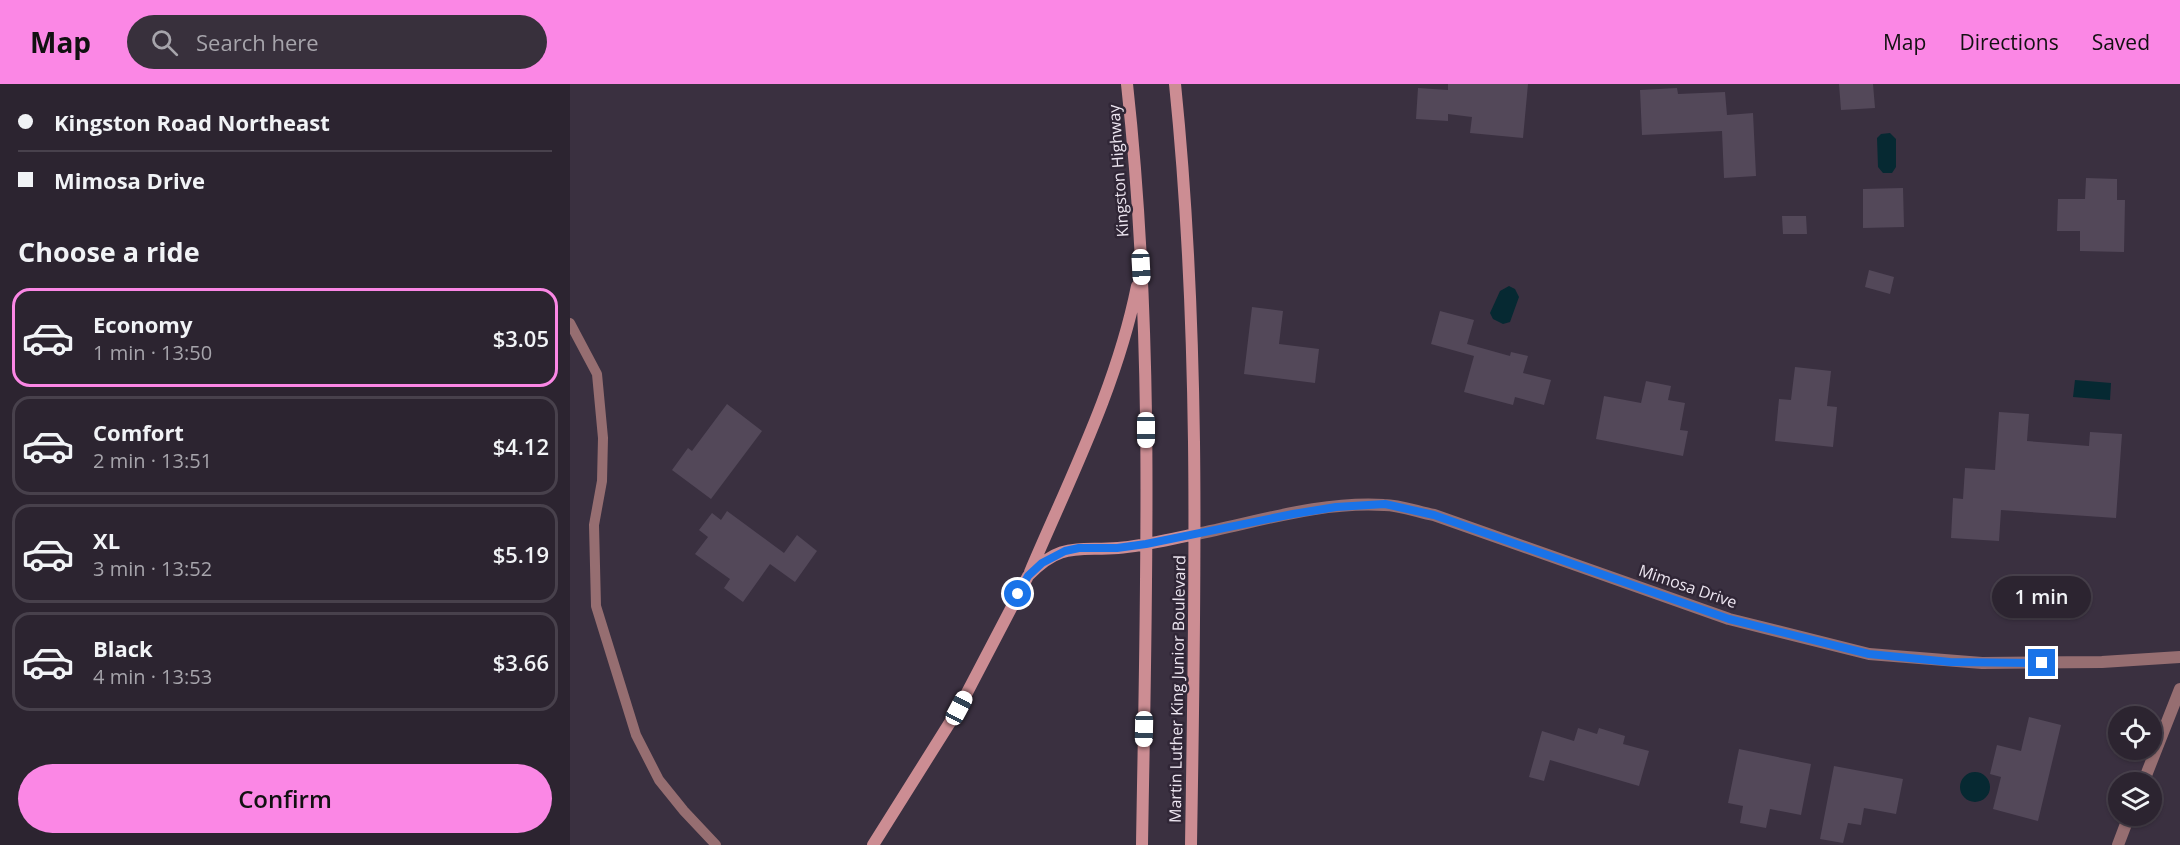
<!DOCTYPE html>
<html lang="en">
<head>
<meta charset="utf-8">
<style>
	:root { --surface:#2c2430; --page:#38303c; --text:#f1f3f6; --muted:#a6a4ab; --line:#48414c; --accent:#fb87e5 }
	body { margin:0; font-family:"Open Sans",sans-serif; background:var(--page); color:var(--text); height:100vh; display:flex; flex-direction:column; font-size:22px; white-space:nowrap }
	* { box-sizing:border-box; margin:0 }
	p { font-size:20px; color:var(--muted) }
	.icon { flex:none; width:33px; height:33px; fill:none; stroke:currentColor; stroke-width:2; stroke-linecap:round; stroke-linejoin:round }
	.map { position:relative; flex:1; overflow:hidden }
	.drawer { display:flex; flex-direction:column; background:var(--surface); width:570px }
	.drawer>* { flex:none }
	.top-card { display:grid; align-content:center; height:132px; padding:0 18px; background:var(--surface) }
	.buttons { position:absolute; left:1538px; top:622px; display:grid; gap:12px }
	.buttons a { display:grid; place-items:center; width:54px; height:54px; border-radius:50%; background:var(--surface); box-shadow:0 2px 4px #0004,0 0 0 2px var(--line); font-size:30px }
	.end { position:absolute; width:27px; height:27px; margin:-14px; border:8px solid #1a73e8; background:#fff; box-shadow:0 0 0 3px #fff }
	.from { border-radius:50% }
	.bubble { position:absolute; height:42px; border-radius:21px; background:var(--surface); box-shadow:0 2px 4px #0004,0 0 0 2px var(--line); font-size:20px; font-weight:600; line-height:42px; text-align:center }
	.car { position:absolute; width:18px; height:36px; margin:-18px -9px; border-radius:8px; box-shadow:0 0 4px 2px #0007; background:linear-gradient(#fff 24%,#345 0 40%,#fff 0 76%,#345 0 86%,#fff 0) }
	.top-card b { display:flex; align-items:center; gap:21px; height:57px; font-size:22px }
	.top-card b+b { border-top:2px solid var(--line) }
	.top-card i { width:15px; height:15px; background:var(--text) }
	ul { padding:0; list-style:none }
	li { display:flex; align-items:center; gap:18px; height:99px; margin:0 12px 9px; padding:0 6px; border:3px solid var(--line); border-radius:18px }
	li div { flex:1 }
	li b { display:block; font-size:22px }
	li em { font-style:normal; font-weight:600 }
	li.on { border-color:var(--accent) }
	li>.icon { width:54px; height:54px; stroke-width:1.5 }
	h2 { padding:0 18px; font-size:27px; line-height:72px }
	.primary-button { display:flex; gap:12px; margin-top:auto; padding:12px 18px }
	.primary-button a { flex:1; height:69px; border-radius:36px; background:var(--accent); color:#111; font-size:24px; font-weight:600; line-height:69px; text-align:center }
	header { display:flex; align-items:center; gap:36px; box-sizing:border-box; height:84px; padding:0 30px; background:var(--accent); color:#111 }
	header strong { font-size:28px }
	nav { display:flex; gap:33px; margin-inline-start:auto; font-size:21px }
	.search { width:420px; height:54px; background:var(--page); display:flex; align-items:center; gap:15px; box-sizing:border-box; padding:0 21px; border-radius:33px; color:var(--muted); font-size:22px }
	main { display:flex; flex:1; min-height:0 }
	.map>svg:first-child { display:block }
	.water { fill:#062932 }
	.building { fill:#534859 }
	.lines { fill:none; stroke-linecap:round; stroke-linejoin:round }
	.lane { stroke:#966e71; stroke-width:10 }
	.street { stroke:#966e71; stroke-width:12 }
	.secondary { stroke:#cc8d93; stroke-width:12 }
	.route { stroke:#1a73e8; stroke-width:8 }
	.labels { text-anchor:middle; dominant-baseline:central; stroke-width:5; stroke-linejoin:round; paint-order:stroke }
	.street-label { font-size:16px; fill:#ede6f1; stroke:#302636 }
</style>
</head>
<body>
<header>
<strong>Map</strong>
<div class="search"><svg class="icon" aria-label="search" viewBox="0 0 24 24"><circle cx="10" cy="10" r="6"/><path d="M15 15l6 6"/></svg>Search here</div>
<nav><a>Map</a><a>Directions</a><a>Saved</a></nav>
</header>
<main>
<section class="drawer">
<div class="top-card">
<b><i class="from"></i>Kingston Road Northeast</b>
<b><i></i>Mimosa Drive</b>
</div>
<h2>Choose a ride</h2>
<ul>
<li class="on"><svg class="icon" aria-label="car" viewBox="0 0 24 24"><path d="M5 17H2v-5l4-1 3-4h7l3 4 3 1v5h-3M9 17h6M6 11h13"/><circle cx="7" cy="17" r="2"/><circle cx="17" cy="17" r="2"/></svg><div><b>Economy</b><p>1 min · 13:50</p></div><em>$3.05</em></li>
<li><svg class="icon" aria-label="car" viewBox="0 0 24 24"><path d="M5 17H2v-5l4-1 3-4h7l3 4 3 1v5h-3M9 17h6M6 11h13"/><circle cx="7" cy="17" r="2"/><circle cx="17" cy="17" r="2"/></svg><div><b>Comfort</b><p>2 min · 13:51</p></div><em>$4.12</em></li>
<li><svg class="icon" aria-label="car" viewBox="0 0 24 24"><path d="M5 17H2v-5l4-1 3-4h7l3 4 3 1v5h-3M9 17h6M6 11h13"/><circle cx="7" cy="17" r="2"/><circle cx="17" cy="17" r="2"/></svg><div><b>XL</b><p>3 min · 13:52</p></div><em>$5.19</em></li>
<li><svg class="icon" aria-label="car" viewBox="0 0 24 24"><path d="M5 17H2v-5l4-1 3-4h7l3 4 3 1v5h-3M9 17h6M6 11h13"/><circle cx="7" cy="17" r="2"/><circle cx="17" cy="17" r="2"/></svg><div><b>Black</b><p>4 min · 13:53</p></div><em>$3.66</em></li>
</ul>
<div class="primary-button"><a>Confirm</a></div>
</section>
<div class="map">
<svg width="1610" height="761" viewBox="0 0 1610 761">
	<rect width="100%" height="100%" fill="#3a3040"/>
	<path class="water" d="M1320 49 1326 55V83L1322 89H1313L1308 83 1307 54 1311 50Z
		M939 202 945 205 949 213 940 238 933 240 923 235 920 229 930 207Z
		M1505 296 1541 299 1540 316 1503 313Z
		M1390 703a15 15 0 1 1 30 0a15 15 0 1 1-30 0Z"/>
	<path class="building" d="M878 0H958L953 54 900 49 902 33 878 30V37L846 35 848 4 878 6Z
		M1269 0H1303L1305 24 1271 26Z
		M1107 4 1108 10 1155 8 1157 31 1183 29 1186 92 1154 94 1152 47 1072 51 1070 6Z
		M1516 94 1547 95V116H1555L1554 168 1510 167V147H1487L1488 115H1515Z
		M1333 104 1334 143 1293 144V105Z
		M1212 132H1236L1237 150H1213Z
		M1299 186 1324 193 1320 210 1295 203Z
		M682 223 713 227 709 260 749 265 745 299 674 290Z
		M870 227 904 236 897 260 940 272 941 268 958 272 953 289 981 296 974 321 945 313 943 321 894 308 904 272 861 260Z
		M1225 283 1261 287 1257 322 1267 323 1263 363 1205 357 1209 315 1221 316Z
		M1076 297 1101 302 1098 316 1115 319 1110 346 1118 347 1113 372 1026 355 1034 312 1071 319Z
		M157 320 192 347 141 415 102 386 118 364 122 367Z
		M1429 328 1459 330 1457 357 1519 362 1520 348 1552 350 1546 434 1431 426 1429 457 1381 454 1383 414 1393 415 1395 384 1425 386Z
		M157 427 214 469 227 451 247 467 225 498 200 480 173 518 154 504 160 495 125 470 138 453 129 446 142 429 151 436Z
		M1459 633 1491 641 1468 737 1423 725 1431 693 1420 690 1427 661 1451 667Z
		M1008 644 1027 650 1029 644 1055 652 1053 660 1079 667 1069 702 980 676 974 697 959 693 972 647 1004 657Z
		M1169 665 1241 680 1231 731 1200 725 1196 744 1170 739 1173 722 1158 719Z
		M1264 682 1333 695 1326 730 1294 724 1291 741 1278 739 1273 759 1250 755Z"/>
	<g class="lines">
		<path class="lane" d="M0 239 27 290 33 354 32 397 24 441 26 522 66 651 89 696 114 727 146 761"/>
		<path class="street" d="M626 450C687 438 751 417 814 421 830 421 848 428 864 431L1159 535 1299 570 1412 579 1532 578 1610 573
			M1573 699 1610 605
			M1548 761 1559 732"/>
		<path class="secondary" d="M557 0C585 253 576 507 572 761
			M605 0C631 253 625 507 621 761
			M460 488C500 394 547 302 567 202
			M303 761 389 624 458 492C490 458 507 467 548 464 574 462 600 455 626 450"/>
	</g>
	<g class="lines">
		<path class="route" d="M448 510 458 492 472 479 495 467 509 464H547L576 460 723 430 766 423 815 420 864 431 1159 535 1299 570 1380 578 1472 579"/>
	</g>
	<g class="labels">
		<g class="street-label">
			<text transform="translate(548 87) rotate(-94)">Kingston Highway</text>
			<text transform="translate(1118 502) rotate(19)">Mimosa Drive</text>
			<text transform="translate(607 605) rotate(-89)">Martin Luther King Junior Boulevard</text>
		</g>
	</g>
</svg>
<div class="buttons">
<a><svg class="icon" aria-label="locate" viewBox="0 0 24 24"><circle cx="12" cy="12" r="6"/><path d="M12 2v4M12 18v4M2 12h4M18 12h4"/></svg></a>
<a><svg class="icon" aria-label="layers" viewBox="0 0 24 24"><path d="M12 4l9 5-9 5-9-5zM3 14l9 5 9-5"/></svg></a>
</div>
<i class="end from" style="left:448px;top:510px"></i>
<i class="end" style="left:1472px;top:579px"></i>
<div class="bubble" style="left:1422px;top:492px;width:99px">1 min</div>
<i class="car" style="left:571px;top:183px;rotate:177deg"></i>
<i class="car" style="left:576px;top:346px;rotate:180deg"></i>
<i class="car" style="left:389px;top:624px;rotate:28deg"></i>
<i class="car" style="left:574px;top:645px;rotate:181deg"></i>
</div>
</main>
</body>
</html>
